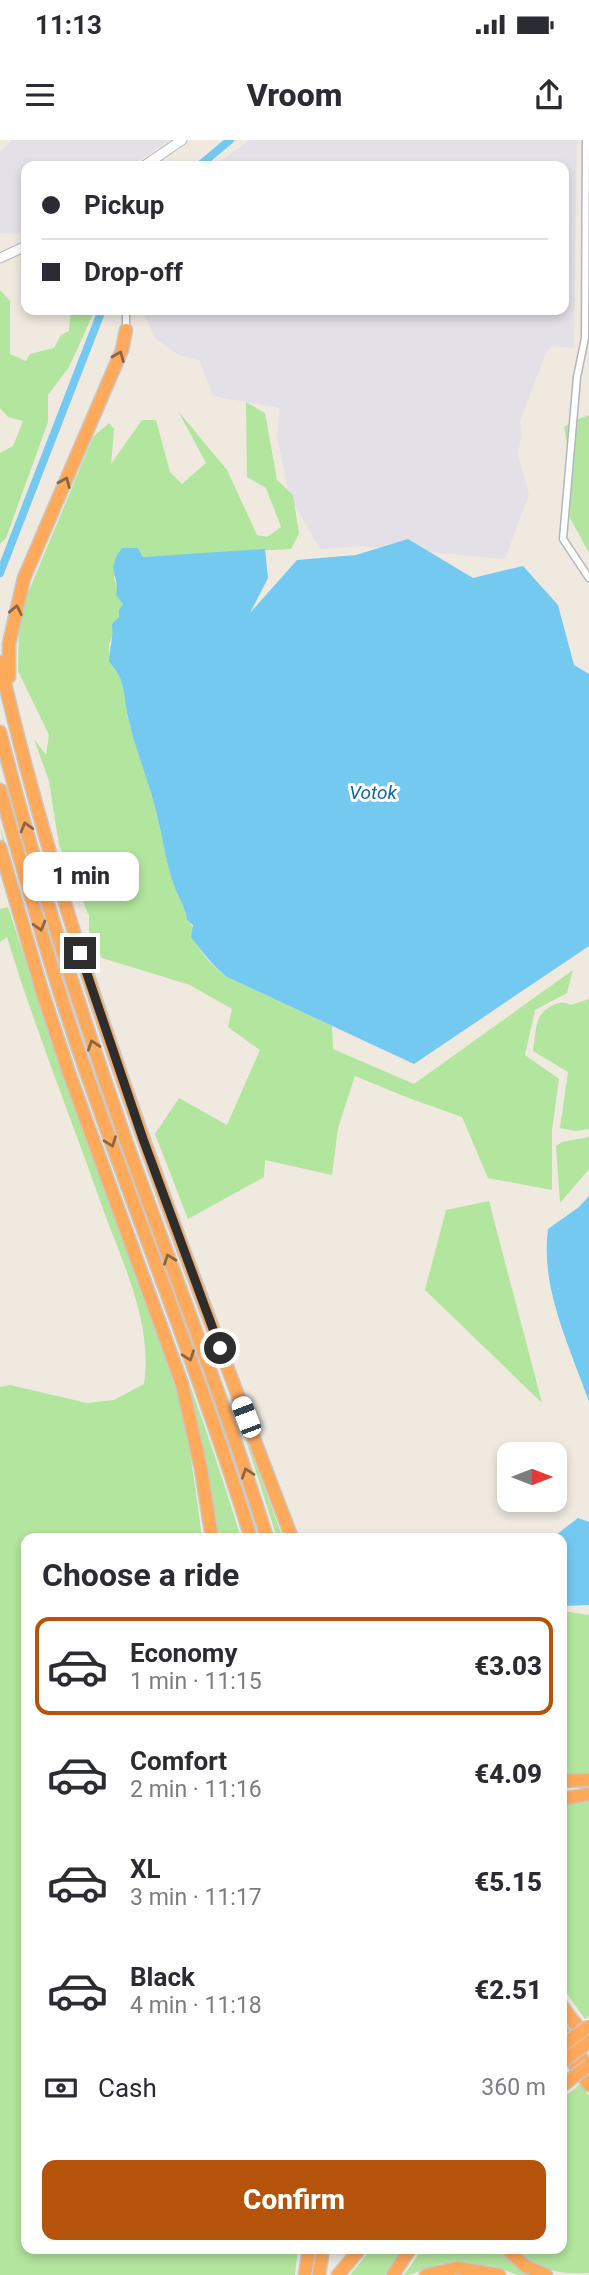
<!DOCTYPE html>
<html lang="en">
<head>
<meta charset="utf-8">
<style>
	:root { --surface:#fff; --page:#f7f7f7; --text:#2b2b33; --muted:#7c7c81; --line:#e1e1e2; --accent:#b45309 }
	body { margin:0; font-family:Roboto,sans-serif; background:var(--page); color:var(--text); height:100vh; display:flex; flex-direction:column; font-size:26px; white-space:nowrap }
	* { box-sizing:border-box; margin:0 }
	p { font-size:23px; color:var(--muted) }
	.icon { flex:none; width:38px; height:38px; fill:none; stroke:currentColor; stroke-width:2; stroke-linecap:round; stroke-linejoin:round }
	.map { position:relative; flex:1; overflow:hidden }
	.details { position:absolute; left:21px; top:1393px; width:546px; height:721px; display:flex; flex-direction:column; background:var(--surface); border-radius:14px; box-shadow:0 4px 10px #0003 }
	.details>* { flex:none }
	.hud { position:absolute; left:21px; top:21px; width:548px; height:154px; border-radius:14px; box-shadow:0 4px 10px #0003; display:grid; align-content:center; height:154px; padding:0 21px; background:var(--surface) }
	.needle { width:46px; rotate:90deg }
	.controls { position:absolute; left:497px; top:1302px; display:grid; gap:14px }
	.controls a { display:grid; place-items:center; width:70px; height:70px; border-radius:14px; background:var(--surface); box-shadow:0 4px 10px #0003; font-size:35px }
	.end { position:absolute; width:32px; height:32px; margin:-16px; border:9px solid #2d2d2d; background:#fff; box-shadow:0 0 0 4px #fff }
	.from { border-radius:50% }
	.bubble { position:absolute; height:49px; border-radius:14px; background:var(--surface); box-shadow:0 4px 10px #0003; font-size:23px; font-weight:800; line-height:49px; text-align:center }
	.car { position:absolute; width:21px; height:42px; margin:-21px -10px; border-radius:9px; box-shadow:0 0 5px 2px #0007; background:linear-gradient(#fff 24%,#345 0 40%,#fff 0 76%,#345 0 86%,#fff 0) }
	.hud b { display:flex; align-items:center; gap:24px; height:66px; font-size:26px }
	.hud b+b { border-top:2px solid var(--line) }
	.hud i { width:18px; height:18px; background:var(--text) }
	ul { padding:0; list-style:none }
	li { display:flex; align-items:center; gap:21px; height:98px; margin:0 14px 10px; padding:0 7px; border:4px solid transparent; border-radius:14px }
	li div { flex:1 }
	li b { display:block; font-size:26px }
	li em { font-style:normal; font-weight:800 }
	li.current { border-color:var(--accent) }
	li>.icon { width:63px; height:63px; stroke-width:1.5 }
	h2 { padding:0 21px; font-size:32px; line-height:84px }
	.pay { display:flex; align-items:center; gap:18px; height:77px; padding:0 21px; font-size:26px }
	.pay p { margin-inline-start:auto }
	.cta { display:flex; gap:14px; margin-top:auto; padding:14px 21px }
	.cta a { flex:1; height:80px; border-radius:14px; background:var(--accent); color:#fff; font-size:28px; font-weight:800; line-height:80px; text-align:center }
	.status { display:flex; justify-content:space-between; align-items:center; height:49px; padding:0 35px; background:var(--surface); direction:ltr }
	.status svg { height:19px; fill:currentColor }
	header { display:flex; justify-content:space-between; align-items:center; height:91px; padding:0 21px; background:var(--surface); font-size:32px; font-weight:800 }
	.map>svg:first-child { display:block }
	.industrial { fill:#e3e0e7 }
	.green { fill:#b2e59d }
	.water { fill:#74c9f0 }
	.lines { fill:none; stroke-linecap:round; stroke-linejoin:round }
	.canal { stroke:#74c9f0; stroke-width:8 }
	.minor-casing { stroke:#b3b6c1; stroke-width:9 }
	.secondary-casing { stroke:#b3b6c1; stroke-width:11 }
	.motorway-casing { stroke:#c8c8c8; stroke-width:15 }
	.minor { stroke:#fff; stroke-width:6 }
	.secondary { stroke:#fff; stroke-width:9 }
	.motorway { stroke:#ffa95b; stroke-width:12 }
	.motorway-bridge-casing { stroke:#c8c8c8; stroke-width:15; stroke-linecap:butt }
	.motorway-bridge { stroke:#ffa95b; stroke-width:12 }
	.oneway { stroke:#8c6542 }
	.route { stroke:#2d2d2d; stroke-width:9 }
	.labels { text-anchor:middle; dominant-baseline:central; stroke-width:6; stroke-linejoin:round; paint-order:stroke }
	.water-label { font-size:19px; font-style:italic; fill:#0d68a2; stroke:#fff }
</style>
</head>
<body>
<div class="status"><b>11:13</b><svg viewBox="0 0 49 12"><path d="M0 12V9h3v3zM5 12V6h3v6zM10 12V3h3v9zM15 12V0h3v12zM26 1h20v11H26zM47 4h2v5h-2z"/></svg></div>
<header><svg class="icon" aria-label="menu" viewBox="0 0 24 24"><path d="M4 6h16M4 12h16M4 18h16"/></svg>Vroom<svg class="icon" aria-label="share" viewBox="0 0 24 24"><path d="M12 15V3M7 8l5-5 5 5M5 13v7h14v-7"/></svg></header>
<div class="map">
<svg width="589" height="2135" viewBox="0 0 589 2135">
	<rect width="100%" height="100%" fill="#efe9e0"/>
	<path class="industrial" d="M12 0H170L130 26H26V89L17 94 0 93V12Z
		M250 0H577L574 208 552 206 545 215 520 281 521 294 518 315 529 354 505 419 362 406 320 409 289 355 277 295 280 268 213 256 199 220 178 215 154 197 143 170H564V26H214Z"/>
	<path class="green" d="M0 150 10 161V214L26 221 30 214 54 208 61 195 69 191 71 170H95L69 227 48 255V282L6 398 0 404V313L13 306 23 281 8 277 0 268Z
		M246 262 265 273 277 340 293 355 299 394 291 409 143 417 138 408H122L114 438 123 464 109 505V522C126 540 123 554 128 577 135 608 148 639 156 671 162 693 165 717 172 740 176 754 185 765 187 780 197 788 192 797 198 807 205 818 216 829 227 837L332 886 333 909 414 944 573 830 567 853 535 870 525 915 559 939 552 990V1050L488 1038 462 977 406 957 355 936 338 988 332 1035 265 1020 264 1037 188 1079 155 994 179 958 227 985 260 910 228 887 232 869 190 845 102 818 89 792V776L59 705 49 641 34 599 46 615 49 595 18 531 19 487 28 453 93 297 109 283 114 289 111 324 142 280H156L170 332 182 344 206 323 178 271 227 330 257 395 267 397 281 387 266 348 247 337Z
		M589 275V413L570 378 571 327 564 287 573 281Z
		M0 686C28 785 59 882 93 979 142 1119 198 1256 241 1398H217L202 1307 194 1274 48 854 4 708Z
		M8 767 70 955 172 1236C188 1289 195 1343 202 1398H26V2109H298L295 2135H0V1247L10 1245 87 1263 114 1260 144 1244C153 1184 123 1124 103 1069 71 978 35 889 7 797L0 802V769Z
		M589 859V989L575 991 560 988 568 932 533 911C535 901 535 884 540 876 548 866 560 859 571 865Z
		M589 997V1029L560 1063 556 1006 562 1002Z
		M489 1061 542 1263 425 1150 446 1070Z
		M243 1291 244 1293 283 1398H277Z
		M562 1471 589 1475V1635L562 1636Z
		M589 1659V1876L585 1879 562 1847V1665Z
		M580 1944 589 1956V2133C557 2135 537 2129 513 2109H562V1959Z
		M371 2109H402L385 2135H350Z
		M422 2109H500L513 2123 531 2135H518L493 2126 457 2122 439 2124 409 2135H404Z"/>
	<path class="water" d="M408 399 473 438 523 426 558 465 574 525 589 534V806L414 924 227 837C213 826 202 812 191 797L193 785 187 780C185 765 176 754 172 740 165 717 162 694 156 671 148 639 135 609 128 577 123 554 126 540 109 522 109 509 114 497 112 484L119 477V470L123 464 116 455C121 436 104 432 122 408H138L143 417 265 409 268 438 250 473 297 420 356 415Z
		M589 1056V1262C570 1207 540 1148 548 1089L579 1067Z
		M578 1378 589 1382V1465L562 1466V1398H552Z"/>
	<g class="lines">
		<path class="canal" d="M199 26 230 0
			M0 433 102 170"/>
		<g class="minor-casing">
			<path id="minor" d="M586 0 585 198 577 237 563 399 589 438
				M126 170V190"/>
		</g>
		<g class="secondary-casing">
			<path id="secondary" d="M144 26 182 0
				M0 118 26 106"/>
		</g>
		<g class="motorway-casing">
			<path id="motorway" d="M0 522C46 723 113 918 184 1111 220 1207 255 1303 292 1398
				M9 537V504L24 438 122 210 126 190
				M0 592C35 729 78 865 125 998 173 1132 225 1263 267 1398
				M0 650C27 743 53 837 85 929 140 1086 202 1240 251 1398
				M0 707 43 854 69 933 182 1244 201 1329 212 1398
				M562 1641 589 1640
				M562 1659 589 1654
				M562 1866 587 1899
				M562 1891 589 1928
				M564 1910 589 1945
				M507 2109 525 2126 546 2135
				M305 2135 309 2109
				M319 2135 323 2109
				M338 2135 360 2109
				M393 2135 410 2109
				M426 2135 457 2128 499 2135"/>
		</g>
		<use href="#minor" class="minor"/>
		<use href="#secondary" class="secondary"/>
		<use href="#motorway" class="motorway"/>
		<g class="motorway-bridge-casing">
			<path id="motorway-bridge" d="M562 1906 589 1886
				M562 1922 589 1902
				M562 1946 589 1925"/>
		</g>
		<use href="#motorway-bridge" class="motorway-bridge"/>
	</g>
	<defs><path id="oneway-chevron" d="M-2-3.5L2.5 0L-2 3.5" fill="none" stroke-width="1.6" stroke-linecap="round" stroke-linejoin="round" transform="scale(1.75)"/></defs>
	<g class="oneway">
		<use href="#oneway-chevron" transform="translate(119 216) rotate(-68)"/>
		<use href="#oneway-chevron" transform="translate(65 342) rotate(-67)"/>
		<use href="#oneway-chevron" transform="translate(16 470) rotate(-78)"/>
		<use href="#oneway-chevron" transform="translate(26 687) rotate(-106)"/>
		<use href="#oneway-chevron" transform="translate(40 786) rotate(74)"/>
		<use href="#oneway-chevron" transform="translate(93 905) rotate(-108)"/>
		<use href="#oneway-chevron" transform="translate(111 1002) rotate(70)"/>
		<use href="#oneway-chevron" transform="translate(169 1119) rotate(-110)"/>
		<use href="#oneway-chevron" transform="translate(189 1216) rotate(70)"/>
		<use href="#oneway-chevron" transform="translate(247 1333) rotate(-108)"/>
	</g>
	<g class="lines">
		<path class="route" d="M80 813 143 999 220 1208"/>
	</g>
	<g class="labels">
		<g class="water-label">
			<text x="373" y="652">Votok</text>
		</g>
	</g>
</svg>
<div class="controls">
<a><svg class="needle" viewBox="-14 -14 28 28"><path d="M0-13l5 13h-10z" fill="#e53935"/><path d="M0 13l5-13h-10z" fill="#7c7c81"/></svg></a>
</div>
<i class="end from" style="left:220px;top:1208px"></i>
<i class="end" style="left:80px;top:813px"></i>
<div class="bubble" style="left:23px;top:712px;width:116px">1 min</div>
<i class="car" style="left:246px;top:1277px;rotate:339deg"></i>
<div class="hud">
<b><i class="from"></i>Pickup</b>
<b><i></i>Drop-off</b>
</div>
<section class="details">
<h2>Choose a ride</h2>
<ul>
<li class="current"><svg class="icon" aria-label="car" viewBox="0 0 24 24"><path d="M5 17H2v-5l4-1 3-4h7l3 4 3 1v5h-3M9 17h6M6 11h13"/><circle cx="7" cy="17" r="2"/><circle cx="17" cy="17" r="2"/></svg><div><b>Economy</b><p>1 min · 11:15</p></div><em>€3.03</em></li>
<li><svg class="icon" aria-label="car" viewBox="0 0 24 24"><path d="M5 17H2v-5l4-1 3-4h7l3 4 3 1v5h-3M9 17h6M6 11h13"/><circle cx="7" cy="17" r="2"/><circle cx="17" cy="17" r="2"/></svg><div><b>Comfort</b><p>2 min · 11:16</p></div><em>€4.09</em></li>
<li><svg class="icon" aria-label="car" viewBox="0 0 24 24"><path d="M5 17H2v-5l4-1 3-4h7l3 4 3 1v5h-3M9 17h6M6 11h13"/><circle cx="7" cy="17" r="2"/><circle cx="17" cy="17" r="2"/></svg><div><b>XL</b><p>3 min · 11:17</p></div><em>€5.15</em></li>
<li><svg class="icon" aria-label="car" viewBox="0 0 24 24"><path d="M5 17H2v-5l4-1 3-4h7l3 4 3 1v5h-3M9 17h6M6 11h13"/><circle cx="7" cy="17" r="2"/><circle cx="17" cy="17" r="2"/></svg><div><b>Black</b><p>4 min · 11:18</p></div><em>€2.51</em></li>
</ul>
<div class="pay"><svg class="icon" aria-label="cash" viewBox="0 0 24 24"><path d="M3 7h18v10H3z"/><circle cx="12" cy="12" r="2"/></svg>Cash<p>360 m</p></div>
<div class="cta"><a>Confirm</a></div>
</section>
</div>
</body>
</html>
